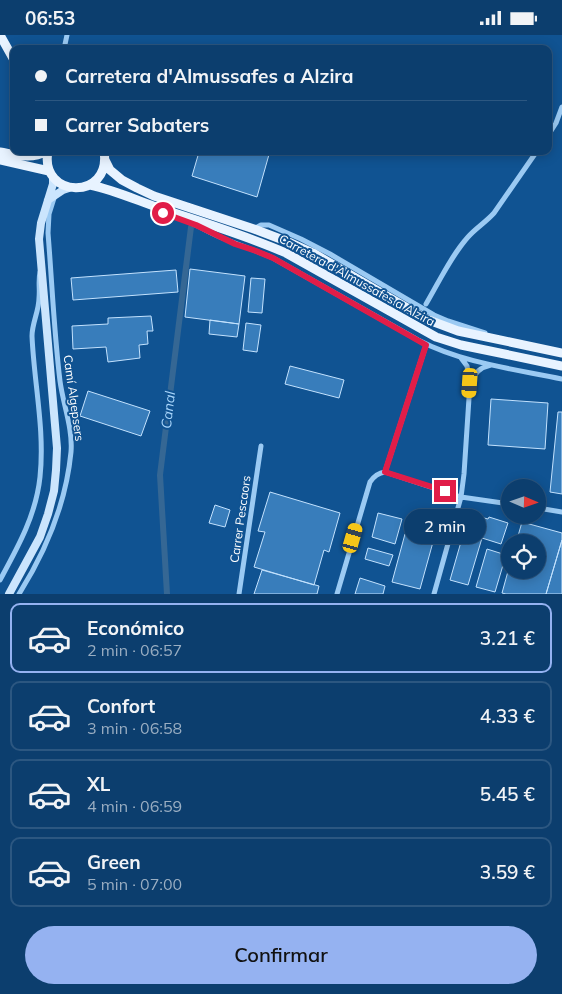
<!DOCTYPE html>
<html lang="es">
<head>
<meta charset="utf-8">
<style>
	:root { --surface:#0c3e6e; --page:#154573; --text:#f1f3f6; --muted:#9aaec2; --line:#2c5781; --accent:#95b2f1 }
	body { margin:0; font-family:Mulish,sans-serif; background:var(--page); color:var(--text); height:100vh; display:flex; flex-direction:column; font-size:19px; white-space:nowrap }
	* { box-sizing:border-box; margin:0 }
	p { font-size:16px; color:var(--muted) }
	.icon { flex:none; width:28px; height:28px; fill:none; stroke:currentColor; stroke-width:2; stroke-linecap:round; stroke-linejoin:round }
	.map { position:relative; height:559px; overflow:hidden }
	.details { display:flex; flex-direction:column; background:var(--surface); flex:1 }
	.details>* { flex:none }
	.banner { position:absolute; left:10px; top:10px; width:542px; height:110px; border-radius:10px; box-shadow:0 2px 12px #0003,0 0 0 1px var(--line); display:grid; align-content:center; height:110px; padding:0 25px; background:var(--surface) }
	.needle { width:32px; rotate:92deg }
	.fabs { position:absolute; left:501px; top:444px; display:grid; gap:10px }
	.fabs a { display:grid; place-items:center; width:45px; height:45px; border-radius:50%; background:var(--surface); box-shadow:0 2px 12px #0003,0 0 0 1px var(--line); font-size:25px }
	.end { position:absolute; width:22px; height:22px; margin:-11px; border:6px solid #e11d48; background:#fff; box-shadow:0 0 0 2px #fff }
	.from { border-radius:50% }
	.bubble { position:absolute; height:35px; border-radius:18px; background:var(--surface); box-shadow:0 2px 12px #0003,0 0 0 1px var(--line); font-size:16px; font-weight:600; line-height:35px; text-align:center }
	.car { position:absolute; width:15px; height:30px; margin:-15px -8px; border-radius:6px; box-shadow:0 0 4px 1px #0007; background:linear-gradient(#f5c518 24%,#345 0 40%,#f5c518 0 76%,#345 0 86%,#f5c518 0) }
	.banner b { display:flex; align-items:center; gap:18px; height:48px; font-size:19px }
	.banner b+b { border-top:1px solid var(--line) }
	.banner i { width:12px; height:12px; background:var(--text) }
	ul { padding:9px 0 0; list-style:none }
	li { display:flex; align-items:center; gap:15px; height:70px; margin:0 10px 8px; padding:0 15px; border:2px solid var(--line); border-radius:10px }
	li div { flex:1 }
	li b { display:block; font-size:19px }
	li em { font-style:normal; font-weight:600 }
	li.current { border-color:var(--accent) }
	li>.icon { width:45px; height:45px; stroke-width:1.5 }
	.cta { display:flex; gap:10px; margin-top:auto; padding:10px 25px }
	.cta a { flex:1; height:58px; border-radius:30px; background:var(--accent); color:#111; font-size:20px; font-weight:600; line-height:58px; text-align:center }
	.status { display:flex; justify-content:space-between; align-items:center; height:35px; padding:0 25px; background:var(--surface); direction:ltr }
	.status svg { height:14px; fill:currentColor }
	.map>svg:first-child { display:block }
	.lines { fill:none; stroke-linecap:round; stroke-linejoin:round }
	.canal { stroke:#356794; stroke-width:6 }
	.building { fill:#387dbb; stroke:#c3e2fe }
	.street { stroke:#9bcaf3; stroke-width:5 }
	.secondary { stroke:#cbe5fd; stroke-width:8 }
	.primary { stroke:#e8f3ff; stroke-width:9 }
	.route { stroke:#e11d48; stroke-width:6 }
	.labels { text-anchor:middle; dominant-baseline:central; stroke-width:4; stroke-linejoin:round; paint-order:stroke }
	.street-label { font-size:12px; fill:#fff; stroke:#105392 }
	.water-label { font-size:14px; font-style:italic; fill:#a7d4fa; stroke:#105392 }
</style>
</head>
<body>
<div class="status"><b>06:53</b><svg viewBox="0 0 49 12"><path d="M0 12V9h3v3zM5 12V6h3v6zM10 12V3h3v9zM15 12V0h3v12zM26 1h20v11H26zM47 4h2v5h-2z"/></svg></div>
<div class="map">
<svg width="562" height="559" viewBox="0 0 562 559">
	<rect width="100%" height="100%" fill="#105392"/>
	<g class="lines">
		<path class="canal" d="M167 559 160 440 191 192"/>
	</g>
	<path class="building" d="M197 116H229L233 117V116H270L257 162 192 141 199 117Z
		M190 234 245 241 239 289 185 282Z
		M176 235 178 257 73 265 71 243Z
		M251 243 265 244 262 278 248 277Z
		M151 281 153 296H147L148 309 139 310 140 323 108 327 106 312 73 314 72 291 108 289V283Z
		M210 285 239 289 237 302 209 299Z
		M246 288 261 290 257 317 243 315Z
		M290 331 344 345 339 363 285 349Z
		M88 356 150 376 141 401 80 381Z
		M491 364 548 368 545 414 488 410Z
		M558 377H562V459L550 457Z
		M270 457 340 478 329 517 324 515 314 550 254 532 265 497 258 496Z
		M215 470 230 475 225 492 209 488Z
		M378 478 402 484 395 509 372 502Z
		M469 479 488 484 489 482 508 488 501 509 482 503 468 550 450 545Z
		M522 487 562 498V505L546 559H506L502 558 510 529V535H538V508H516Z
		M405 499 433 507 420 554 392 547Z
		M562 505V559H546Z
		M368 513 393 520 389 531 365 524Z
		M487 514 506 520 495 557 476 552Z
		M262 535 319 551 317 559H254Z
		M360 543 385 551 383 559H355Z"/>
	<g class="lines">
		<path class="street" d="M64 14 67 0
			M549 99 556 88 562 72
			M186 186C200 191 211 199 225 204 241 211 257 216 273 223L418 305C462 328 514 334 562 344
			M254 194 261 190H269L301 204 330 219 434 280 448 286 485 298
			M426 269C439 247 451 221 468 202 476 193 486 187 494 178L537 116
			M470 348C474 338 481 332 491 330
			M385 437 426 310
			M385 437 461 462 510 469
			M538 473 562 477
			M0 545C18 512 36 480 40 442 45 395 34 348 32 301 32 288 39 276 39 263 40 254 38 246 40 237
			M19 559C46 516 66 468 71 417 73 394 63 369 60 346 54 297 52 247 48 198L49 179 55 160
			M239 559 261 411
			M337 559 370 447C374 441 378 438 385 437
			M434 559 461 462 464 439 470 348 467 331 461 323"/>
		<path class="secondary" d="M48 165 63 155 69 153
			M9 559 40 502 48 479 54 456 56 435 57 413 39 204 41 188 53 149V142"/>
		<path class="primary" d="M0 0 14 25
			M48 116C39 164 112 166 104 116
			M0 117C17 120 31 125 47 116
			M0 125 49 136
			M105 125 110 135 122 145 137 153 154 161 254 194 291 208 313 218 426 284 458 296 562 318
			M90 150C114 155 136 165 159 173 202 187 245 200 286 218L436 302 461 310 562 331"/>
	</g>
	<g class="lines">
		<path class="route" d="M163 178 196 190 235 209 256 216 273 223 426 310 385 437 445 456"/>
	</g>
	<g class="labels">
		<g class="street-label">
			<text transform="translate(357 245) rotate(29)">Carretera d'Almussafes a Alzira</text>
			<text transform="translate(74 363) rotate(82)">Camí Algepsers</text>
			<text transform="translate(240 484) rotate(-82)">Carrer Pescaors</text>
		</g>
		<g class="water-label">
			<text transform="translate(168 375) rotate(-83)">Canal</text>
		</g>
	</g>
</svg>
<div class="fabs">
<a><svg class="needle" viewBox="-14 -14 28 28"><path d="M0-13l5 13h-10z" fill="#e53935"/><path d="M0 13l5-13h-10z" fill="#9aaec2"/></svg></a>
<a><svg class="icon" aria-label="locate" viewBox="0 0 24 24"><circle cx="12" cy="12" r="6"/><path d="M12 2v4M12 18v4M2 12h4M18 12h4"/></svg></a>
</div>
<i class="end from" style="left:163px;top:178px"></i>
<i class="end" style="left:445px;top:456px"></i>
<div class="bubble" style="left:404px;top:474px;width:82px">2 min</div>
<i class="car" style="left:470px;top:348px;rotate:184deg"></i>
<i class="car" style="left:353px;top:503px;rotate:16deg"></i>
<div class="banner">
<b><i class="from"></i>Carretera d'Almussafes a Alzira</b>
<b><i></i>Carrer Sabaters</b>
</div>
</div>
<section class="details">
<ul>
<li class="current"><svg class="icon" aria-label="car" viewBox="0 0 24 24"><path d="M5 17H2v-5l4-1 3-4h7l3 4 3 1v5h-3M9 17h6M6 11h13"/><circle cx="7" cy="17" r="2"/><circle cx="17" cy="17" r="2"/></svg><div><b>Económico</b><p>2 min · 06:57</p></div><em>3.21 €</em></li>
<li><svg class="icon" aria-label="car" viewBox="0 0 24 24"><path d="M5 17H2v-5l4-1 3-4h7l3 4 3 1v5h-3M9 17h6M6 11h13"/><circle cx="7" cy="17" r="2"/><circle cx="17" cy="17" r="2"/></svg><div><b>Confort</b><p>3 min · 06:58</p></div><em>4.33 €</em></li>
<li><svg class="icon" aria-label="car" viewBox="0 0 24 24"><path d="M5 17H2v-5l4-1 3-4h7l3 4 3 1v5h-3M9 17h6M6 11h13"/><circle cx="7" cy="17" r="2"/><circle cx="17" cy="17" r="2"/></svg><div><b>XL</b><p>4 min · 06:59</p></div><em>5.45 €</em></li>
<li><svg class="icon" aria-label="car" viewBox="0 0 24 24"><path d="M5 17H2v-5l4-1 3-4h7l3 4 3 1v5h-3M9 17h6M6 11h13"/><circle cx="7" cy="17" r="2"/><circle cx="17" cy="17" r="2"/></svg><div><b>Green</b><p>5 min · 07:00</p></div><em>3.59 €</em></li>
</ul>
<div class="cta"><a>Confirmar</a></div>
</section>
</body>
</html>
